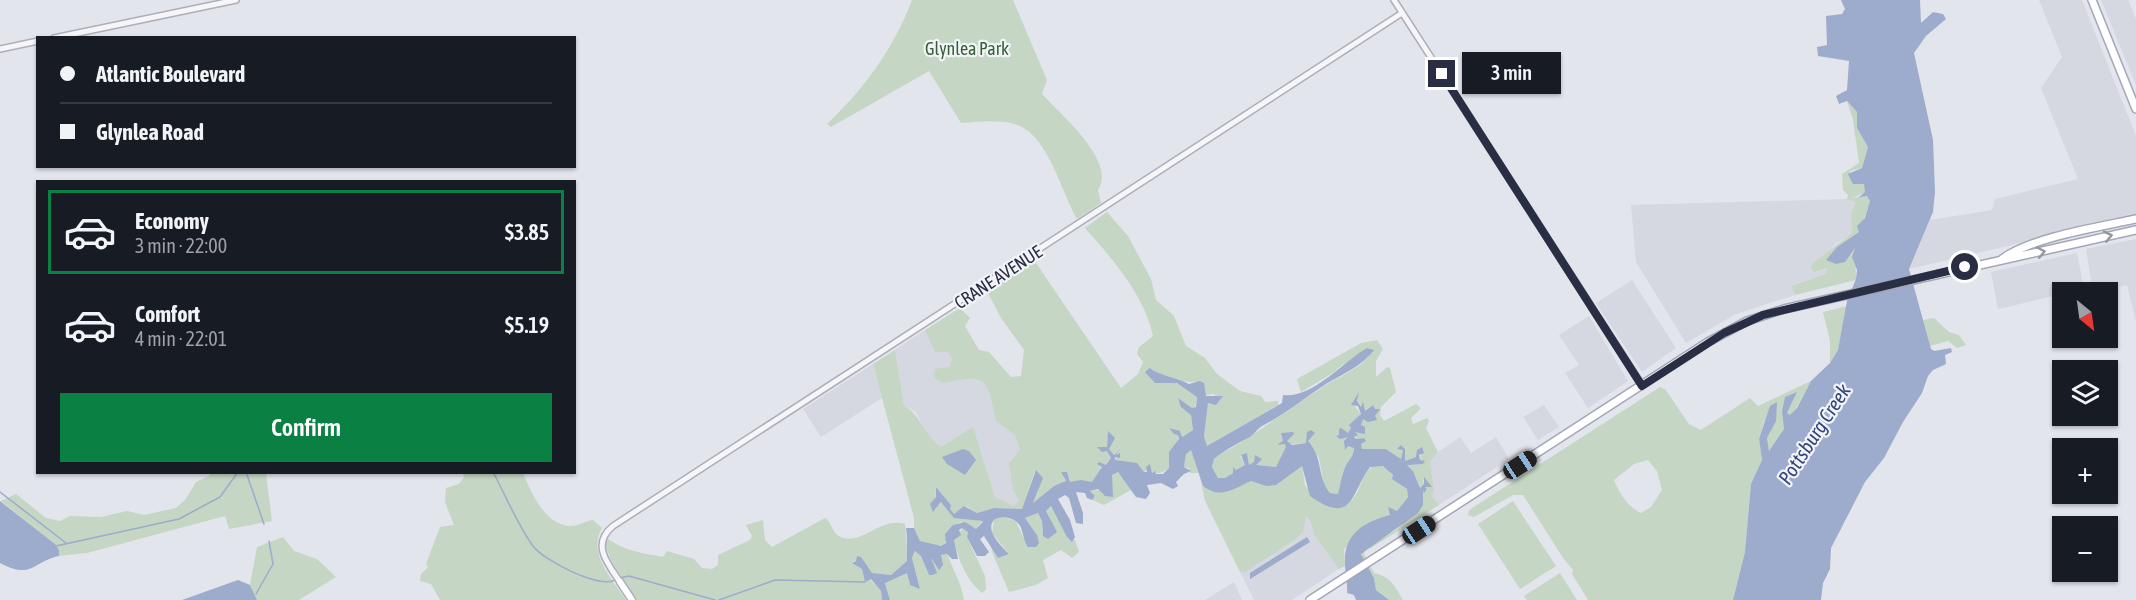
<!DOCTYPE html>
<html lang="en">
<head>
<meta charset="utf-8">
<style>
	:root { --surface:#171b24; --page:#20242c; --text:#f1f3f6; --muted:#9ea1a6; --line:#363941; --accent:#0b8043 }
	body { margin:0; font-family:"Asap Condensed",sans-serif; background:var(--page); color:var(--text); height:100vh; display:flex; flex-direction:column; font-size:22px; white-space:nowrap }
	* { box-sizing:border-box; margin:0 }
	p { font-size:20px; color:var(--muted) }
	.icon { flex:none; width:33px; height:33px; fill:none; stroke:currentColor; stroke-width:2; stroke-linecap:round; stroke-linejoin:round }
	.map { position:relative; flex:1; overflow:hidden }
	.sheet { position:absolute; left:36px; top:180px; width:540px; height:294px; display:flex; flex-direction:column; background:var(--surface); border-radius:0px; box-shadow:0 2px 4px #0004 }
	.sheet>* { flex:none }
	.guide { position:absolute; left:36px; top:36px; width:540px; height:132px; border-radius:0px; box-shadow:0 2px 4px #0004; display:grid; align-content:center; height:132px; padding:0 24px; background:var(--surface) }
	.needle { width:39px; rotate:151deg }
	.buttons { position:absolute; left:2052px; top:282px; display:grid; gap:12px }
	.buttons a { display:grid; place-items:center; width:66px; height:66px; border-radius:0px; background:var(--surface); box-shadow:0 2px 4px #0004; font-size:30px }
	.end { position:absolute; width:27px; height:27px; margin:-14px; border:8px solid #2a2e45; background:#fff; box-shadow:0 0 0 3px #fff }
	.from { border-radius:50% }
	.bubble { position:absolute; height:42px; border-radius:0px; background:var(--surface); box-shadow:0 2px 4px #0004; font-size:20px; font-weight:600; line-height:42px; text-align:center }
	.car { position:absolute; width:18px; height:36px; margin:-18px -9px; border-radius:8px; box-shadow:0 0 4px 2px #0007; background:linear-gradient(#222 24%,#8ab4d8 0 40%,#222 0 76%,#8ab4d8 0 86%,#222 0) }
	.guide b { display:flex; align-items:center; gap:21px; height:57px; font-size:22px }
	.guide b+b { border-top:2px solid var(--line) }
	.guide i { width:15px; height:15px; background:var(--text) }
	ul { padding:10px 0 0; list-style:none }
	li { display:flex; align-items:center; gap:18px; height:84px; margin:0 12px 9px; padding:0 12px; border:3px solid transparent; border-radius:0px }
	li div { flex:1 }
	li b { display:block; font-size:22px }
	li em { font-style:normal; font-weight:600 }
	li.active { border-color:var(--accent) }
	li>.icon { width:54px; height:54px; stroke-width:1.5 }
	.cta { display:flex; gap:12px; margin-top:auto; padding:12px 24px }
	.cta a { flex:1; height:69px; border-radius:0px; background:var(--accent); color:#fff; font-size:24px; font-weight:600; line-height:69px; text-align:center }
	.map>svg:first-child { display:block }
	.built { fill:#d5d7e1 }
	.green { fill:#c5d6c4; fill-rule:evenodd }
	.water { fill:#9dabcc }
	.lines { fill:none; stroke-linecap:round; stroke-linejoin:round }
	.stream { stroke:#9dabcc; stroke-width:1.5 }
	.tertiary-casing { stroke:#acaeba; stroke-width:8 }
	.secondary-casing { stroke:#acaeba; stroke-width:9 }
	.primary-casing { stroke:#a2a6b8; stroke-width:10 }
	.tertiary { stroke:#f6f6f9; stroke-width:5 }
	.secondary { stroke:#fff; stroke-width:6 }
	.primary { stroke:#fff; stroke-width:7 }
	.oneway { stroke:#9496a2 }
	.route { stroke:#2a2e45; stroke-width:8 }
	.labels { text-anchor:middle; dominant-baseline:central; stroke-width:4.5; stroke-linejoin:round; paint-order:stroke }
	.park-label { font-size:18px; fill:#366137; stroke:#f3f4f9 }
	.street-label { font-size:18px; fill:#2a2e45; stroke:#f3f4f9 }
	.water-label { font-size:20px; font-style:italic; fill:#32447a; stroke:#f3f4f9 }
</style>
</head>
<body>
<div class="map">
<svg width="2136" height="600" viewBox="0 0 2136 600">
	<rect width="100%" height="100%" fill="#e3e5ec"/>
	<path class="built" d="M2039 0H2082L2136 136V216L1909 269 1930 220 1992 210 1995 199 2078 179 2041 88 2062 57Z
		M2101 0H2128L2136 19V85Z
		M1847 199 1856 202V207L1851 215 1852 233 1834 245 1815 272 1828 268 1827 273 1792 285 1795 295 1736 314 1686 343 1636 262 1631 205Z
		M2136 239V322L2127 285 2093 292 2086 249Z
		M2077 253 2084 289 1998 309 1991 272Z
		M1632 280 1676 348 1642 372 1596 303Z
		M1589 316 1628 381 1588 408 1565 373 1579 365 1559 335Z
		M925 330 933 344 948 352 952 360 944 383 973 377 981 379 988 388 996 421 1015 434 1020 450 1019 500 1014 506 995 497 973 428 941 447 929 439 916 412 904 406 895 350Z
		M873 364 882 398 821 437 803 409Z
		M1544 405 1559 427 1538 440 1523 417Z
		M1460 437 1471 453 1496 437 1509 459 1439 505 1432 496 1430 462 1438 452Z
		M1305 516 1311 523 1314 535 1339 569 1292 600H1254L1240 572 1296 539 1303 532Z
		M1234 582 1242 600H1205Z"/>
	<path class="green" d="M912 0H1013L1047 80 1042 94C1061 115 1117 161 1098 190L1101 203 1077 219C1061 191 1049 138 1018 125 1001 119 979 122 961 123L929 71 831 127 827 124C865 88 894 48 912 0Z
		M1847 101 1857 112V128L1868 147 1862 168 1850 171 1853 184H1864L1866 192 1850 199 1867 196 1870 201 1860 232 1837 247 1830 258 1850 255 1855 248 1856 280 1795 295 1791 286 1827 273V268L1815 272 1811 269 1812 264 1852 233 1851 215 1856 202 1847 199 1848 195 1843 190 1842 174 1859 163 1853 120Z
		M1107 212 1128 236 1151 279 1156 300 1174 316 1186 346 1205 358 1217 374 1240 391 1261 396 1265 402 1278 401V405L1207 446 1204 436 1208 403 1214 404 1215 394 1205 395 1204 383C1190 382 1179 381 1165 383 1178 381 1188 387 1197 397L1195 407 1192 408 1179 399 1191 415 1193 430 1181 437V432L1168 428 1178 435 1179 440 1172 450 1169 468C1160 475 1157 474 1148 470L1144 472 1134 465 1115 460 1119 450 1113 455 1109 449 1111 435 1109 432 1107 447 1100 451H1107L1111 458 1106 465 1100 464 1101 471 1092 482H1070L1069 478 1063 476 1066 482 1054 486 1033 503 1038 492 1035 471 1022 509 994 508 977 513 966 506 954 514 950 509 951 505 936 487 935 510 941 502 959 518H961L983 521 976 529 961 522 953 525 944 545 933 546 920 541 914 528V518L873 364 895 350 904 406C922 415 922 434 941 447L973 427 995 497 1014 506 1019 500 1013 490 1009 463 1020 450 1015 435 996 421C986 378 989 373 944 383L934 378 935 369 949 367 952 360 948 352H935L925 330 960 308 970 318 965 326 979 350 989 352 1011 377 1021 376 1024 350 1001 318 987 291 1034 260 1121 388 1138 374 1143 362 1137 354 1139 347 1153 336C1145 296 1111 257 1085 228Z
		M1848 306 1838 350 1830 363V341L1823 312Z
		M1934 318 1949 332 1959 335 1966 345 1957 348 1948 341 1930 346 1923 320Z
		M1377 340 1383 349 1376 361V377L1387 367 1390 368 1396 392 1381 407 1380 415 1384 421 1416 404 1421 408 1411 418 1413 424 1427 418 1429 421 1426 428 1438 452 1430 462 1434 490 1432 496 1439 505 1371 548 1368 547 1396 530 1423 505V489L1426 492 1425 487 1429 485 1423 479 1424 484 1420 488 1413 471 1407 465 1424 461 1420 460 1421 449 1416 457 1405 461V449L1400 448 1403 450 1401 459 1386 449H1362L1361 444 1366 441 1363 438 1356 439 1355 432 1365 433 1361 425 1362 418 1373 419 1379 409H1375L1372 405 1365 411 1357 401 1359 393 1354 405 1361 414 1348 433 1336 436 1348 437V446L1354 447C1354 457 1347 461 1344 470 1341 478 1340 486 1338 494L1330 493 1324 485 1319 458 1308 441 1311 430 1306 443 1290 444 1287 441 1290 433H1284L1287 447 1276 467 1255 465 1259 460 1249 465 1247 453 1240 456 1245 465 1225 478H1218L1212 467C1213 463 1213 461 1215 458 1220 452 1229 450 1235 446 1266 427 1295 404 1326 385 1342 375 1364 367 1373 350L1367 348 1350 362 1342 365 1333 373 1301 392 1297 379 1361 343Z
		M1811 381 1793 414 1790 416 1787 413 1797 392 1782 412 1784 429 1769 451 1767 438 1770 433 1765 419 1759 439 1762 460 1751 484 1745 552 1733 600H1588L1572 574 1573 570 1563 558 1523 495H1513L1474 517 1468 515 1469 510 1660 387 1665 389 1689 424 1701 430 1750 398 1758 406ZM1648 460 1657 471 1662 490 1651 507 1641 513C1628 507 1619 493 1614 480L1634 464Z
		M1191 449 1203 486C1218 498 1238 487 1251 481L1266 486 1302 466 1305 486 1336 507H1344C1347 504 1352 501 1354 497 1361 489 1368 456 1383 466 1393 473 1396 484 1407 489L1408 497 1397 511 1393 510 1390 516 1374 520 1344 549 1345 566 1339 569 1314 535 1311 523 1306 516 1303 532 1296 539 1245 572H1240L1205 501 1199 473H1190L1189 468 1184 467 1186 454Z
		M1118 472 1131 490 1104 505 1092 500 1095 496 1090 491 1100 490 1112 475Z
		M211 473H266L272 521 229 529 225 516 87 553 59 556V550L55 544 1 501 16 494 46 518 60 521 70 516 101 517 127 511 144 515 176 508 185 500 196 482 209 476Z
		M463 473H523C531 492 545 526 571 526 579 526 585 521 593 520L602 528C587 553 612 579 626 600H440L431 584 420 581 421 574 428 567 426 564 440 527 454 525 445 502 446 488 459 484 464 477Z
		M1513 501 1556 566 1520 589 1478 524Z
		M1051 506 1069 540H1075L1079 552 1072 558 1061 550 1043 560 1048 578 1036 585 1009 592 992 552 991 545 998 558 1009 554 992 533 994 520 1000 516 1016 521 1024 539 1037 535 1025 518 1038 513 1042 521V532L1052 523 1046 511Z
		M825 518C832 522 832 533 839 536 860 548 880 516 905 524 907 538 906 548 907 561L891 575 872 573 862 561H852L862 569 865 581 870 579 881 591 882 600H636L612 562 605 545 608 539C625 551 642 553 663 557L667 551 694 559 702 568 712 569 718 565V555L750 540 752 536 746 525 763 520 765 540 772 547Z
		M963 528 968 532 967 537 985 576 986 589 982 593C966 580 958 559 954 540Z
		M283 537 294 551 317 559 336 577 299 600H257L250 585 257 547Z
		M1365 549 1364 554 1374 573C1390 576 1395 586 1403 600H1389L1376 590 1374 578 1361 554Z
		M916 551 921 556 929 575 934 567 931 558 937 567 942 562 941 555 947 554 961 587 964 600H890L885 582 907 572 910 585 920 588 912 558Z
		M1560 573 1577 600H1527L1524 596Z"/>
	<path class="water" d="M1841 0H1920L1921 23 1933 12 1943 14 1946 19 1926 36 1914 53 1933 140 1935 192 1933 212 1909 269 1931 349 1934 351 1951 348 1952 352 1945 355 1946 364 1933 370 1928 376 1922 393 1903 422 1884 458 1865 482 1831 548 1830 569 1823 583 1821 600H1733L1745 552 1751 484 1762 460 1759 439 1770 406 1777 402 1776 421 1767 438 1769 451 1784 429 1782 412 1785 397 1797 392 1787 413 1790 415 1797 408 1811 381 1830 363 1838 350 1847 301 1856 279 1857 270 1852 257 1855 248 1845 262 1836 264 1826 260 1837 247 1859 232 1857 226 1865 218 1870 201 1867 196 1849 199 1859 197 1865 192 1864 184H1853L1848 174 1862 168 1868 147 1857 128V112L1847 101 1839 104 1836 96 1847 90 1849 61 1818 56 1817 47 1827 45 1826 16 1842 14 1845 9Z
		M1367 348 1374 350C1362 366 1343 374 1326 384 1304 398 1284 415 1262 426 1257 429 1254 435 1248 438 1237 444 1224 450 1214 459L1212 467 1218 478H1225L1233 473V467L1236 470 1245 465 1241 455 1247 453 1249 465 1254 462 1255 455 1262 459 1256 465 1276 467 1286 447 1285 444 1277 445 1283 441 1281 433 1293 432 1294 434 1287 441 1292 445 1306 443 1307 432 1311 430 1315 433 1308 441C1324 459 1316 475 1330 493L1338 494C1340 486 1341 478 1344 470 1347 461 1354 457 1354 448L1348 446 1345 450 1344 441 1348 437 1340 439 1336 436 1339 435V429L1341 428 1348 433 1351 428 1349 425 1361 414 1358 406 1351 405 1359 392 1357 401 1361 407 1363 402 1365 411 1373 405 1375 409H1380L1375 416 1377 420 1368 422 1363 419 1361 425 1365 427V434L1355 432 1358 435 1354 437 1356 439 1364 438 1366 441 1361 444 1362 449H1386L1401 459 1403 450 1397 449 1401 445 1405 449V461L1416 457 1417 450 1422 447 1424 453 1419 455 1420 460 1425 461 1423 464 1407 465 1413 471 1420 488 1424 484V477L1432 487H1425L1427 489 1424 493 1423 490V505L1418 513 1361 554 1374 578 1376 590 1389 600H1356L1354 595 1347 593C1348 583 1345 573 1345 564 1343 534 1364 522 1390 515L1388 507 1397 511 1408 497 1407 489 1392 479 1393 475 1383 466 1370 467C1350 495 1353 526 1310 496L1302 466 1276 485 1266 486 1251 481C1235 488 1221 500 1203 486L1191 450 1186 454 1184 467 1191 471 1184 474 1176 482 1178 486 1173 489 1161 483 1147 485 1150 493 1146 499 1136 497 1118 472 1112 475 1113 497 1105 496 1098 489 1090 491 1095 496 1092 500 1087 498 1085 493 1076 492 1083 513V524L1076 523 1069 498 1065 495 1058 499 1070 520 1075 537 1072 542 1067 537 1051 506 1046 511 1057 532 1048 539 1043 536 1042 521 1038 513 1025 518 1037 535 1039 543 1036 547H1028C1022 539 1024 528 1017 522 1007 514 987 515 992 532 995 540 1003 548 1009 554L998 558 984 536 980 539 989 552 985 556H977L967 537 968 532 962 528 959 530 961 535 954 540 958 559H952L947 554 941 555 943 565 939 570 931 558 937 573 932 575H929L921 556 915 551 912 558 920 589 910 585 907 573 885 583 890 600H882L881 591 871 579 865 582 862 569 852 563 856 561 857 556 861 557 872 573 891 575 907 561C906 549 908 540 906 528H914L920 541 941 546 946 543 945 534 953 525 965 522 976 529 982 523 983 521 954 518 941 502 933 512 930 504 936 497V487L951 505 950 509 954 514 964 506 977 513 994 508 1022 509 1036 470 1043 478 1033 503 1054 486 1066 481 1061 472H1067L1070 482 1081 480 1092 482 1102 467 1097 464 1099 462 1106 465 1111 458 1107 451 1102 452 1097 447H1107L1108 431 1115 438 1109 449 1114 455 1120 449 1116 455 1120 453V458L1115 457V460L1137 463 1144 472H1147L1146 467 1150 464 1152 473 1155 471 1156 474H1163L1169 468V452L1179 439 1178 435 1174 434 1169 428 1180 431 1182 437 1193 430 1191 415 1181 407 1178 398 1192 408 1196 407 1197 397 1177 383H1155L1145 372 1150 368C1157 375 1178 378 1189 384L1200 381 1204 383 1206 396H1223L1216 405 1208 403 1204 436 1207 446 1282 403 1283 395C1312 399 1343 362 1367 348Z
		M963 449 969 451 976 460 965 475 947 464 942 457Z
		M0 501 55 544 59 550V556C32 562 32 580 0 563Z
		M1307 537 1310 542 1250 579V573Z
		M238 580 250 585 257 600H182Z"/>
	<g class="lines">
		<path class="stream" d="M246 472 264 524
			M493 472C506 496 517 524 533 546 543 560 599 589 615 580
			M0 492 66 543
			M56 546 179 519 220 497 238 472
			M619 578 629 576 715 600
			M256 594 273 564 269 541
			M719 600 775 580 865 582"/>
		<g class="tertiary-casing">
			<path id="tertiary" d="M1394 0 1642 385
				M54 38 236 0
				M0 49 38 41
				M620 582C607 563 591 544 613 526L1402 13"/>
		</g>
		<g class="secondary-casing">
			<path id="secondary" d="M620 582 632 600"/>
		</g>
		<g class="primary-casing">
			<path id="primary" d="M2092 0 2136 109
				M2002 259C2032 237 2099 227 2136 219
				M1310 600 1708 342 1747 321 1784 309 2136 230"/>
		</g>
		<use href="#tertiary" class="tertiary"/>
		<use href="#secondary" class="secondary"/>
		<use href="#primary" class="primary"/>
	</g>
	<defs><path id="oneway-chevron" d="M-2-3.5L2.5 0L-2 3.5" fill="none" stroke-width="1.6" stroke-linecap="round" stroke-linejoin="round" transform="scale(1.5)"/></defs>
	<g class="oneway">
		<use href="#oneway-chevron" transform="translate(2108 236) rotate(-13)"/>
		<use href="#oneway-chevron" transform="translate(2041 252) rotate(-12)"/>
	</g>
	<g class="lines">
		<path class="route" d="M1442 74 1642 386 1724 333 1763 315 1965 267"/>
	</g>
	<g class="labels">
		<g class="park-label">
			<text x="967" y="48">Glynlea Park</text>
		</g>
		<g class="street-label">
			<text transform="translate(998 277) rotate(-33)">CRANE AVENUE</text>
		</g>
		<g class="water-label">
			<text transform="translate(1814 434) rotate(-57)">Pottsburg Creek</text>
		</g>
	</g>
</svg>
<div class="buttons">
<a><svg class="needle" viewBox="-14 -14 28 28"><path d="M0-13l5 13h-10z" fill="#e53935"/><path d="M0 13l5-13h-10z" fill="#9ea1a6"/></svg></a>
<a><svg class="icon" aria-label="layers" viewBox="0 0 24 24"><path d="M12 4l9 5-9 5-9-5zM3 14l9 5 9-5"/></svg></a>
<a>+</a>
<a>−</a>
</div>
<i class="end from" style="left:1965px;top:267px"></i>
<i class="end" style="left:1442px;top:74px"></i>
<div class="bubble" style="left:1462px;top:52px;width:99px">3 min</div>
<i class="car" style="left:1520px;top:465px;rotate:57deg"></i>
<i class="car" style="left:1419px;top:530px;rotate:57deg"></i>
<div class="guide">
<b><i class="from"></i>Atlantic Boulevard</b>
<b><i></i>Glynlea Road</b>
</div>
<section class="sheet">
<ul>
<li class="active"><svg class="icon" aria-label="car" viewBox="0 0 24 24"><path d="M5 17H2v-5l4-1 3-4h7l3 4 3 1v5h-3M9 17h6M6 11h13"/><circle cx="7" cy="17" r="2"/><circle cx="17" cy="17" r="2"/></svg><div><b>Economy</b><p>3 min · 22:00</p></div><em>$3.85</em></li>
<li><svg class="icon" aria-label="car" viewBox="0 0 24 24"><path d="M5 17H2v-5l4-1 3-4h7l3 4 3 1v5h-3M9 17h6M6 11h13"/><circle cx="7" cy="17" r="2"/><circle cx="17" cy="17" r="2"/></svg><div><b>Comfort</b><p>4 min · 22:01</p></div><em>$5.19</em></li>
</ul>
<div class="cta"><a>Confirm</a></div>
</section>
</div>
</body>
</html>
